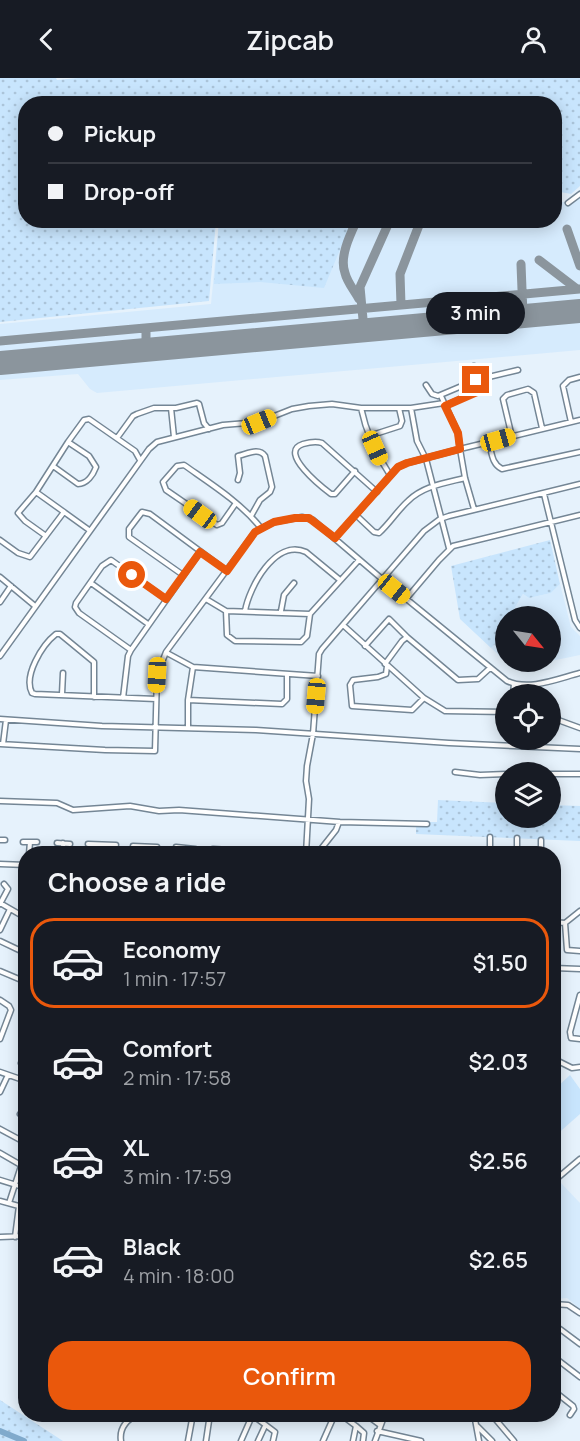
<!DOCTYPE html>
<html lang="en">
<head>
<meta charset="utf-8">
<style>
	:root { --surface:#171b24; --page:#242831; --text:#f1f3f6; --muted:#9ea1a6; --line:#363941; --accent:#ea580c }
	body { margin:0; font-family:Manrope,sans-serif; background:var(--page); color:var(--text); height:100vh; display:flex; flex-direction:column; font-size:22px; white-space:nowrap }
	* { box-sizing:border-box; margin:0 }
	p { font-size:20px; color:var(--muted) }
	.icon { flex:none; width:33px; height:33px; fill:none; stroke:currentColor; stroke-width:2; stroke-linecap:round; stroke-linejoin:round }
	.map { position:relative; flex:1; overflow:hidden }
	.side { position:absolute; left:18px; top:768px; width:543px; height:576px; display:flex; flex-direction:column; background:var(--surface); border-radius:24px; box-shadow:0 3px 15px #0003 }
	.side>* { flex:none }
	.hud { position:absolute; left:18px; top:18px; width:544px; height:132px; border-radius:24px; box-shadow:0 3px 15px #0003; display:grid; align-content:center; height:132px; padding:0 30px; background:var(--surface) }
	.needle { width:39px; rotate:120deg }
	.tools { position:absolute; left:495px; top:528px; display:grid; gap:12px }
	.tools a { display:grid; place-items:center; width:66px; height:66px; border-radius:50%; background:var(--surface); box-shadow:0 3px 15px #0003; font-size:30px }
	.end { position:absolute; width:27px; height:27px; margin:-14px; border:8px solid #ea580c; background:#fff; box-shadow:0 0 0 3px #fff }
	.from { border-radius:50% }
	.bubble { position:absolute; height:42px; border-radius:21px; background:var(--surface); box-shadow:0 3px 15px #0003; font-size:20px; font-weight:600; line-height:42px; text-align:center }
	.car { position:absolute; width:18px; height:36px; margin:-18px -9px; border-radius:8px; box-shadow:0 0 4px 2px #0007; background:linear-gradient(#f5c518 24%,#345 0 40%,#f5c518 0 76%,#345 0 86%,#f5c518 0) }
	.hud b { display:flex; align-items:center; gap:21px; height:57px; font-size:22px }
	.hud b+b { border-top:2px solid var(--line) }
	.hud i { width:15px; height:15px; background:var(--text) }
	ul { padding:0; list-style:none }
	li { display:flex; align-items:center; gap:18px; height:90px; margin:0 12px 9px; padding:0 18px; border:3px solid transparent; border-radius:24px }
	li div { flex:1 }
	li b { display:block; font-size:22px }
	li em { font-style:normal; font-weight:600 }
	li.on { border-color:var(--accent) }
	li>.icon { width:54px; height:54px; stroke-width:1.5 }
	h2 { padding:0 30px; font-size:27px; line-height:72px }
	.action { display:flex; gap:12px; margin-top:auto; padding:12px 30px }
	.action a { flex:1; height:69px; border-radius:24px; background:var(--accent); color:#fff; font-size:24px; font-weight:600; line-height:69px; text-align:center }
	header { display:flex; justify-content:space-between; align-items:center; height:78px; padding:0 30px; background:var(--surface); font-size:27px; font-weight:600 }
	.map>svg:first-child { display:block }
	.built { fill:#d6ebfd }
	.grass { fill:url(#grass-dots) }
	.pitch { fill:#c8e5fd }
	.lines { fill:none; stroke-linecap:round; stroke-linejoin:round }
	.river { stroke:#80aacc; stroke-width:6 }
	.taxiway { stroke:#8b959d; stroke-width:9 }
	.runway { stroke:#8b959d; stroke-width:24 }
	.street-casing { stroke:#748695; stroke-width:7 }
	.street { stroke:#fff; stroke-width:4 }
	.route { stroke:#ea580c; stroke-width:8 }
</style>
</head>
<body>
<header><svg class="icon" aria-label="back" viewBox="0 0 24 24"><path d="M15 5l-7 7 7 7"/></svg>Zipcab<svg class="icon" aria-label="person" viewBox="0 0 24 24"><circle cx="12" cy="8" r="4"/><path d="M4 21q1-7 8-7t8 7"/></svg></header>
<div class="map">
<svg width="580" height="1363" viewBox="0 0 580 1363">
	<defs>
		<pattern id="grass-dots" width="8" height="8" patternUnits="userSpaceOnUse" patternTransform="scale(1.5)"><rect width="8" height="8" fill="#c8e5fd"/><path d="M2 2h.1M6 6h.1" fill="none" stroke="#abc4d9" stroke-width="1.8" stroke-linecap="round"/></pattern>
	</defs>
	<rect width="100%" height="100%" fill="#e6f2fc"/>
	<path class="built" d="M580 119V272L97 315 90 311 78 296 0 302V246L211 226 219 143 555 142V124H567L570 127Z
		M560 506 571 549 580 558V577L551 583 550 538H510L523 516 529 520 551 515Z
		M505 556V583L491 570Z
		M561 1105 580 1125V1231L567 1220 554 1221V1112Z"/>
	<path class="grass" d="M0 0H56L57 2 78 0H580V108L571 116 555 113V26H26V142L216 143 209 223 0 244Z
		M219 143V142L352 143 324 210 260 204 214 206Z
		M550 462 560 506 551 515 529 520 523 516 510 538H506L505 556 491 570 460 541 451 488Z
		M438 722 505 725 506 740H550L551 727 580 728V763L416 756V744H437Z
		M0 1322 63 1363H0Z"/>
	<path class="pitch" d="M570 997 580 1011V1036L554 1059V1012Z"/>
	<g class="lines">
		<path class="river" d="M0 1353 24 1363"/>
		<path class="taxiway" d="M357 142C350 157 339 179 345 195 347 204 354 212 359 221
			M567 151 580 188
			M539 182 577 211
			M521 186 523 237 521 239
			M401 227 400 196 421 142
			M578 233 580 232
			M146 250V272
			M364 252 360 209 390 142
			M0 263 580 211"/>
		<path class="runway" d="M0 285 580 233"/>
		<g class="street-casing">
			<path id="street" d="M568 125 580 116
				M426 307 432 316 438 318 476 302 518 292
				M445 328 478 313 474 288
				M171 330 174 359
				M361 330C366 354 376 376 390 397
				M411 330 417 363 426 381 449 470
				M571 344 563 308 569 302 580 299
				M369 358 400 348 402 343 399 330
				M512 359 503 321 507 317 528 311 534 315 542 350
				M117 360 133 338 137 336 154 330H176L197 325 199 326 204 345 209 351
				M489 365C492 376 492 386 502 391L580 374
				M53 388 78 406C87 406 93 397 96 389L89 378 68 364 84 342 89 341 135 373 140 382
				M355 393 335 416H331C323 410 277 374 303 366 310 364 316 363 322 365L377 414
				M238 402 240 395 238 378C247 376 259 369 265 378L272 409 270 414 260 422 251 438
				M36 414 64 434
				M544 416 575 542 580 550
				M236 425 222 445 217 447 166 412 163 404 177 388 184 387C211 406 240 424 261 450
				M474 431 465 400 460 371 580 342
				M356 437 374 454 379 455C390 445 397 433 408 423 423 408 445 405 465 400
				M46 458 25 443 18 435 36 414 68 364
				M335 460 398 389 407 385 460 371 458 355 441 318
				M0 462 18 475 30 479 64 434 89 452
				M183 497 129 459V451L142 434 150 436 227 493
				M0 499 35 528
				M91 505 148 546
				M206 521 226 533 310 536 359 482
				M406 521 439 482 453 468 580 437
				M0 524 11 508
				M226 533 227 557 235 563 301 564 307 558 310 536
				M245 533C249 510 275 460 306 474L340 502
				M281 533 284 517 294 505
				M343 547 424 620 445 633 506 634
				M365 568 389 541 407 559
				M131 572 79 535 75 529 76 525 102 488 111 482 166 521
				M167 575 193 589 318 598
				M0 578 149 371 157 364 223 347 259 344 292 331 309 328 332 326 361 330H411L444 325
				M385 586 402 563 407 559 458 602 478 601 490 590
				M387 588 386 596 378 599 353 602 350 607 352 628 412 632 424 620
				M62 616 63 595
				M513 616 514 606
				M94 619V584L60 556H56C42 567 23 598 32 615L35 616 156 621
				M123 620 128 578 131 572 200 474
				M188 622 282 626 287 621V596
				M550 639 580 650
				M0 641 102 648 256 652 449 665 580 671
				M188 650V622L193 589
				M0 666 105 672 155 673 157 597 166 574 255 454 274 444 302 439 313 442 382 501 507 603C529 613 557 601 580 595
				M3 666 6 642
				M455 694 480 697 506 696
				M550 696H580
				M0 723 57 725 73 732 130 728 159 733 179 732 340 744 427 746
				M0 762H5
				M23 764H37
				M57 765 70 766
				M88 766 116 767
				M133 768 157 769
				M176 769 195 771
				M213 771 230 772
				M247 773 262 774
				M29 776 30 764
				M63 776V765
				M108 776V767
				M142 776V769
				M279 776 296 774
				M306 776 309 721 306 703 307 688 313 656 319 576 322 571 424 453 440 441 449 438 580 406
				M317 776 336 752 339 744
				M490 776V759
				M517 776V760
				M541 776V762
				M0 786 26 787
				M0 825 26 840
				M0 826 8 811 4 806
				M554 828 557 844
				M23 838 26 833
				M554 844 565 845 580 833
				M565 845 567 872 580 873
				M0 852 10 831
				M0 863 19 872
				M554 890 580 891
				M0 893 26 904
				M580 917 570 954 571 960 580 961
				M0 922 9 928 11 932 0 961
				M554 981 572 990 580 989
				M21 985 26 972
				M0 994 26 1003
				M24 1003 26 1013
				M0 1014 8 997
				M20 1036 26 1040
				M0 1051 26 1065
				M0 1075 26 1090
				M0 1102 26 1110
				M554 1103 580 1081
				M0 1123 26 1130
				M9 1125 21 1088
				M0 1159 26 1158
				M15 1159 19 1128
				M554 1226 568 1227 580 1235
				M560 1251 580 1266
				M554 1279 580 1299
				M554 1313 573 1328 574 1331 570 1337
				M251 1336 275 1354 273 1363
				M340 1336 356 1348 353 1363
				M365 1336 380 1347
				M474 1336 479 1363
				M491 1336 514 1363
				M356 1348 364 1355 363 1363
				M477 1348 492 1363
				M377 1353 421 1363
				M121 1363C119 1350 126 1342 138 1336
				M188 1363 193 1336
				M206 1363 210 1336
				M241 1363 252 1338
				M258 1363 265 1348
				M323 1363 335 1336
				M375 1363 385 1336"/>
		</g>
		<use href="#street" class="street"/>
	</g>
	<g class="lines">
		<path class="route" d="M132 497 166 521 200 474 227 493 255 454 274 444 295 440H309L335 460 398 389 407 385 460 371 458 355 445 328 477 314 478 310 476 302"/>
	</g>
</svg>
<div class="tools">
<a><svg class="needle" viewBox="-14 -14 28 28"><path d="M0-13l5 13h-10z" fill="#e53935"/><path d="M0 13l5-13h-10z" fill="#9ea1a6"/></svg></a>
<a><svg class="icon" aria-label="locate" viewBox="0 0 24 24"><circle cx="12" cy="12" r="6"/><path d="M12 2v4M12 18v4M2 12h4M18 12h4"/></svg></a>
<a><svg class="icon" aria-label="layers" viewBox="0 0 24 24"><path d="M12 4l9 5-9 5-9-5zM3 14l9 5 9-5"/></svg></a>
</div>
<i class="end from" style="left:132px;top:497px"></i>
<i class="end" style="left:476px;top:302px"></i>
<div class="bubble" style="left:426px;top:214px;width:99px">3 min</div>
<i class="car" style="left:259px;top:344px;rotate:68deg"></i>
<i class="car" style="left:498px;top:362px;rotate:74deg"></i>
<i class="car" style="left:375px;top:370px;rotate:156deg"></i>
<i class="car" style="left:200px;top:436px;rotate:306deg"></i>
<i class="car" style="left:394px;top:511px;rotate:129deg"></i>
<i class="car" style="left:157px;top:597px;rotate:183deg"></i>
<i class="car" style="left:316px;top:618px;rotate:185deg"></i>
<div class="hud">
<b><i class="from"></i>Pickup</b>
<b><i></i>Drop-off</b>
</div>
<section class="side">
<h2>Choose a ride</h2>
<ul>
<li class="on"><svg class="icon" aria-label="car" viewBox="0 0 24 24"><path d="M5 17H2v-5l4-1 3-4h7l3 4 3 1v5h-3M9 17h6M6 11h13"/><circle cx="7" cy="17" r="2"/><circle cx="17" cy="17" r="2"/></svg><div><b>Economy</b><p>1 min · 17:57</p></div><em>$1.50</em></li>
<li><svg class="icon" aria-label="car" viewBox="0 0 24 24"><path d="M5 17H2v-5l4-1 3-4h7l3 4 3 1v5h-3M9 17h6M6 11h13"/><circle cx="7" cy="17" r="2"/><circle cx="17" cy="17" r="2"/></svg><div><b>Comfort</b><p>2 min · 17:58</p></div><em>$2.03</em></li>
<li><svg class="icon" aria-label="car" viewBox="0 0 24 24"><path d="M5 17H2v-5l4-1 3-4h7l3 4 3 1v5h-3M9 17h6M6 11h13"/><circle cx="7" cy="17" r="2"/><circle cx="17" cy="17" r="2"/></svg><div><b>XL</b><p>3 min · 17:59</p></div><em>$2.56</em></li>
<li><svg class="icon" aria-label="car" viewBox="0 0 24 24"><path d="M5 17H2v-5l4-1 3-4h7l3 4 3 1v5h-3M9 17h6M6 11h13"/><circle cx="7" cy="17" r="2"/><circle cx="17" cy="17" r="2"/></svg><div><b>Black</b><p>4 min · 18:00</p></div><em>$2.65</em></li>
</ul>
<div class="action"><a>Confirm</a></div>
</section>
</div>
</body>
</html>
